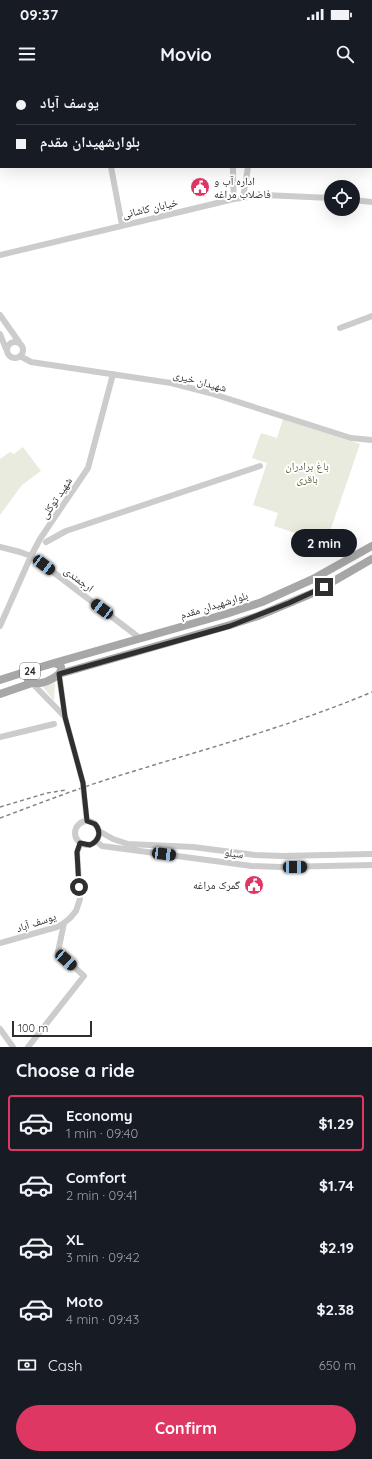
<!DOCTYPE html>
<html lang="en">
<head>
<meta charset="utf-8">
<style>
	:root { --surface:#171b24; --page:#242831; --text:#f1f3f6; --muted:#9ea1a6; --line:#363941; --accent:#df3764 }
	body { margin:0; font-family:Quicksand,"Noto Naskh Arabic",sans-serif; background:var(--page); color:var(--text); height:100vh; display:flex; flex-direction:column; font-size:15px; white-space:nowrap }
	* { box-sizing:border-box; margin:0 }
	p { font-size:13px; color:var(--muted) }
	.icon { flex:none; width:22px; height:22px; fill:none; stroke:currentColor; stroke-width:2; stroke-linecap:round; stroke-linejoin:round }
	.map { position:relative; height:967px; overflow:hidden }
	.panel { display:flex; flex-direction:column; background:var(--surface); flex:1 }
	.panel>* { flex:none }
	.hud { position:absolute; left:0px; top:0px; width:372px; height:88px; box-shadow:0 4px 16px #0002; display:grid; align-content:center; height:88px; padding:0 16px; background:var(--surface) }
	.buttons { position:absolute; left:324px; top:100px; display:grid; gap:8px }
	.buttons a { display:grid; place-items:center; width:36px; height:36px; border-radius:50%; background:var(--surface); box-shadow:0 4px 16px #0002; font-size:20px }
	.scale { position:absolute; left:12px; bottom:10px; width:80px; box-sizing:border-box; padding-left:4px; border:2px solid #2f2f2f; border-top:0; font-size:11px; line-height:14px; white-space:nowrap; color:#2f2f2f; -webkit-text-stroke:3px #fff; paint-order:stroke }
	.end { position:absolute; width:18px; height:18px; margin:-9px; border:5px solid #2f2f2f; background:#fff; box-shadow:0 0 0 2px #fff }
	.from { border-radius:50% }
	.bubble { position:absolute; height:28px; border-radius:14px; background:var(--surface); box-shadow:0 4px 16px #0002; font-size:13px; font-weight:800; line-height:28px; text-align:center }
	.car { position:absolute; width:12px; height:24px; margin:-12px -6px; border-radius:5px; box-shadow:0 0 3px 1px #0007; background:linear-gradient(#222 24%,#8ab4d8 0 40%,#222 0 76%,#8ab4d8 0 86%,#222 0) }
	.hud b { display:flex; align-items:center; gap:14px; height:38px; font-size:15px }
	.hud b+b { border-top:1px solid var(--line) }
	.hud i { width:10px; height:10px; background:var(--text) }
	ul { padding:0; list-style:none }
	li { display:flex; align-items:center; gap:12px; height:56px; margin:0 8px 6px; padding:0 8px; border:2px solid transparent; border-radius:4px }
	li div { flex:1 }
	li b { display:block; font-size:15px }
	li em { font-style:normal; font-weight:800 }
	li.selected { border-color:var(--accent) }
	li>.icon { width:36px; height:36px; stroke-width:1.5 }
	h2 { padding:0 16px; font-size:18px; line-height:48px }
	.pay { display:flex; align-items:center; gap:10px; height:44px; padding:0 16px; font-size:15px }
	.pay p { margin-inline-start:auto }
	.button { display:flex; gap:8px; margin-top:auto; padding:8px 16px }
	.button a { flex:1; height:46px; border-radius:24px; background:var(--accent); color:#fff; font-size:16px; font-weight:800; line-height:46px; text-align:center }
	.status { display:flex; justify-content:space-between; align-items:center; height:28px; padding:0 20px; background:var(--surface); direction:ltr }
	.status svg { height:11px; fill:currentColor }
	header { display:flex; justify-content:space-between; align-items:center; height:52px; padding:0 16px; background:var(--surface); font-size:18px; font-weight:800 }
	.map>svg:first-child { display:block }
	.green { fill:#e8ebdd }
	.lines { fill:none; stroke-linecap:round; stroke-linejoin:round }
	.minor { stroke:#ccc; stroke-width:6 }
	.major { stroke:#a7a7a7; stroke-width:8 }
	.rail { stroke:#848484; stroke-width:1.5; stroke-dasharray:4 3; stroke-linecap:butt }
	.minor-bridge { stroke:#ccc; stroke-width:6 }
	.route { stroke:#2f2f2f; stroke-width:5 }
	.labels { text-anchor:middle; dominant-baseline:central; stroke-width:4; stroke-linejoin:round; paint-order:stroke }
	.shield { fill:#fff; stroke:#6d6d6d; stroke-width:1 }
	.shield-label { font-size:10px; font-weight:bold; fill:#2f2f2f }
	.poi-label { font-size:11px; fill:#2f2f2f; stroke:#fff; text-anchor:start }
	.street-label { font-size:11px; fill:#2f2f2f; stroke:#fff }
	.park-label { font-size:11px; fill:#5a693e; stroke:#fff }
</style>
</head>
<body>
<div class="status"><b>09:37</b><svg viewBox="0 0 49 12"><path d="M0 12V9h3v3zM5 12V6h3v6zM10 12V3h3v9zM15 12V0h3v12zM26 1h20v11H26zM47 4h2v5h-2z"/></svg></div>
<header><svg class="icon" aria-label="menu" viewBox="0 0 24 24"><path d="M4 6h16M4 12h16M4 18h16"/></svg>Movio<svg class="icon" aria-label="search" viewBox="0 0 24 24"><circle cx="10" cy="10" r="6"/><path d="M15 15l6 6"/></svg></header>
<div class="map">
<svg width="372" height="967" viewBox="0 0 372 967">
	<rect width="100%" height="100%" fill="#fff"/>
	<path class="green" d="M283 339 360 364 326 463 274 446 278 433 253 425 267 383 252 378 261 353 277 358Z
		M23 367 41 391 22 405 0 435V379L10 372 14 374Z
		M55 603 54 621 43 607Z"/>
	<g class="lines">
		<path class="minor" d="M95 0 96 1
			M256 1V0
			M111 87 122 145
			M233 87V102L234 119
			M243 118 248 87
			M353 120 372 122
			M0 175 234 119 264 115 331 118
			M0 235 19 262
			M340 248 372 236
			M0 254 6 269
			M7 270a8 8 0 1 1 16 0a8 8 0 1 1-16 0Z
			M20 276 31 282 171 303 210 313 351 358 372 360
			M46 462 66 451 260 386
			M0 467 20 472 31 476 44 485 137 556 138 559
			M0 546 31 476 40 459 88 388 113 294
			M32 603 65 637 59 594
			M65 637 83 703
			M0 657 54 644
			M84 715 87 741
			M75 753a12 12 0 1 1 24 0a12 12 0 1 1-24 0Z
			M99 751 113 759 128 764 193 767 255 775 282 776 372 774
			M96 761 102 766 252 786 280 787 372 785
			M0 863 57 847 64 843 70 838 76 831 80 819 77 772 81 763
			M0 949 13 967
			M28 967 84 896 58 872 64 843"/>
		<path class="major" d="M54 583 226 534 262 522 313 499 372 466
			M54 583C77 588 39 612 28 600L27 595 31 590Z
			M59 594 230 545 258 536 313 513 372 479
			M0 600 31 590
			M0 614 32 603"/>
		<path class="rail" d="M0 727 47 713 66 710
			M0 738C38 724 76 709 115 697 201 670 289 647 372 612"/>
		<path class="minor-bridge" d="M83 703 84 715"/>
	</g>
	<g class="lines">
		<path class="route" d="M79 807 77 772 80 763 90 765C99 761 102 752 95 744L87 741 83 703 65 637 59 594 230 546 289 523 324 507"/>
	</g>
	<defs>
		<g id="civic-disc" transform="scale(1)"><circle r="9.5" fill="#df3764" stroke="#fff"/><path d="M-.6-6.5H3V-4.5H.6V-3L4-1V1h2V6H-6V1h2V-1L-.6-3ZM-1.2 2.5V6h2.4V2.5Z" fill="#fff"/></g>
	</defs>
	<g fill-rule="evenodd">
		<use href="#civic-disc" x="200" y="107"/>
		<use href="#civic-disc" x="254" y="805"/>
	</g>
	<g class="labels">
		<rect class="shield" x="20" y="583" width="20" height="16" rx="3"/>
		<g class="shield-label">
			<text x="30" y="591">24</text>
		</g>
		<g class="poi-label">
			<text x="214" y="101">اداره آب و<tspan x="214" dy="13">فاضلاب مراغه</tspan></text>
			<text x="240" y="805" text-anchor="end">گمرک مراغه</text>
		</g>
		<g class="street-label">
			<text transform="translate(150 128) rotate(-13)">خیابان کاشانی</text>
			<text transform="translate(200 301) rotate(15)">شهیدان خیری</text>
			<text transform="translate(56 418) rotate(-56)">شهید توکلی</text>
			<text transform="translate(79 499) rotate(37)">ارجمندی</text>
			<text transform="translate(214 525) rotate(-17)">بلوارشهیدان مقدم</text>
			<text transform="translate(234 773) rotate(7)">سیلو</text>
			<text transform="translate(36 842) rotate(-18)">یوسف آباد</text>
		</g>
		<g class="park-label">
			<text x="307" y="386">باغ برادران<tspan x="307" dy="13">باقری</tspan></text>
		</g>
	</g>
</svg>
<div class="buttons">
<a><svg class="icon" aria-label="locate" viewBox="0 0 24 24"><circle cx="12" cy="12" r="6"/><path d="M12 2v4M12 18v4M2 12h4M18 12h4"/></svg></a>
</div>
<div class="scale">100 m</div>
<i class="end from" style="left:79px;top:807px"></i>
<i class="end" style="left:324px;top:507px"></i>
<div class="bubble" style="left:291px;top:449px;width:66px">2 min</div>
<i class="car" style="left:44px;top:485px;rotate:127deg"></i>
<i class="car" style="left:102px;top:529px;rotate:307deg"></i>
<i class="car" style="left:164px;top:774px;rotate:97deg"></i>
<i class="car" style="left:295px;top:787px;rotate:89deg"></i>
<i class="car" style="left:66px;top:880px;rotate:132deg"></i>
<div class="hud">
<b><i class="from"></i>یوسف آباد</b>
<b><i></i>بلوارشهیدان مقدم</b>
</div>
</div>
<section class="panel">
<h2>Choose a ride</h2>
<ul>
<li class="selected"><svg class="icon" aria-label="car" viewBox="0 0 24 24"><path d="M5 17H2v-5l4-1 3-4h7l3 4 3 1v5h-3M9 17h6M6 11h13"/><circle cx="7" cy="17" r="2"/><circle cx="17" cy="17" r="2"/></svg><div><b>Economy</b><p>1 min · 09:40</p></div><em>$1.29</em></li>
<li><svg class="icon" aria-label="car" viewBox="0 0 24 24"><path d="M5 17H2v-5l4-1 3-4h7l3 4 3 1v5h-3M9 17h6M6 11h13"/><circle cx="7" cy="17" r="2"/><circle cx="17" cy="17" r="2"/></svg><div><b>Comfort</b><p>2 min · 09:41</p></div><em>$1.74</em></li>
<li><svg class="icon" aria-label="car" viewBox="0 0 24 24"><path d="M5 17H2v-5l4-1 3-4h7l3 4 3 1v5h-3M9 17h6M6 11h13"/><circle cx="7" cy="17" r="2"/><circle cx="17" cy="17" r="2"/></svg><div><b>XL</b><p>3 min · 09:42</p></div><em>$2.19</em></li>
<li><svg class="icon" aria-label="car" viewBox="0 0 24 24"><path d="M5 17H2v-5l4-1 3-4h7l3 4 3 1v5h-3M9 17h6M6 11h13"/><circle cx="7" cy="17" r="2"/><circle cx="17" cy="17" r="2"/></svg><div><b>Moto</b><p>4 min · 09:43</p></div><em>$2.38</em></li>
</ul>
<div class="pay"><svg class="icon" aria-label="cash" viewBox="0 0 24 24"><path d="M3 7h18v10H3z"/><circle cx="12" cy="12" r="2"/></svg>Cash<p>650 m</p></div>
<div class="button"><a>Confirm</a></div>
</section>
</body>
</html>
